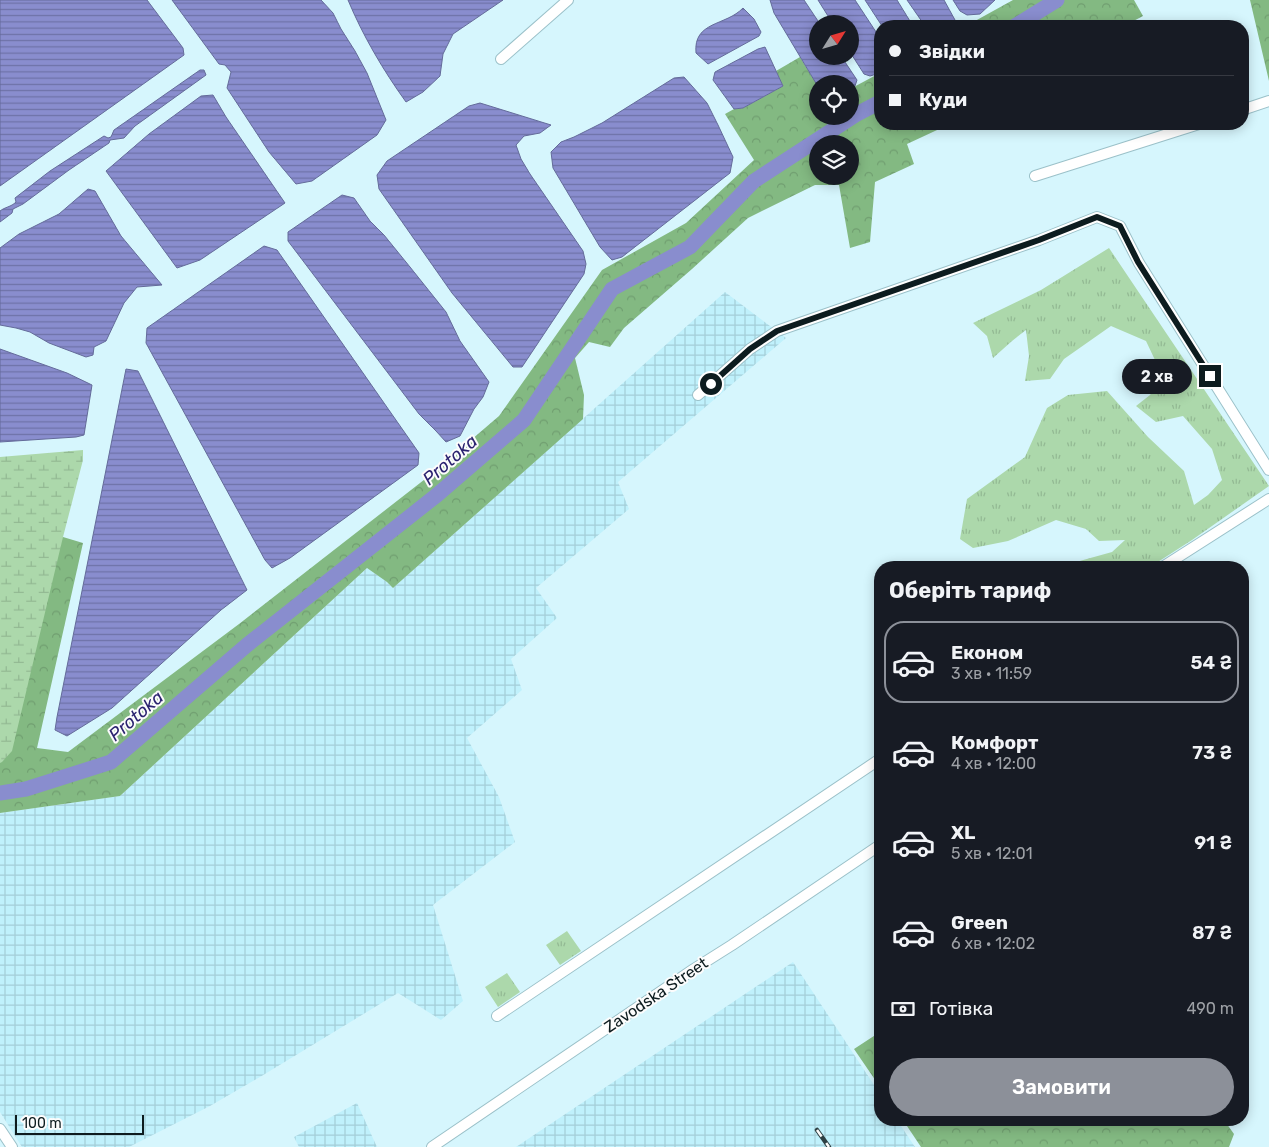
<!DOCTYPE html>
<html lang="uk">
<head>
<meta charset="utf-8">
<style>
	:root { --surface:#171b24; --page:#242831; --text:#f1f3f6; --muted:#9ea1a6; --line:#363941; --accent:#8c9099 }
	body { margin:0; font-family:Rubik,sans-serif; background:var(--page); color:var(--text); height:100vh; display:flex; flex-direction:column; font-size:19px; white-space:nowrap }
	* { box-sizing:border-box; margin:0 }
	p { font-size:16px; color:var(--muted) }
	.icon { flex:none; width:28px; height:28px; fill:none; stroke:currentColor; stroke-width:2; stroke-linecap:round; stroke-linejoin:round }
	.map { position:relative; flex:1; overflow:hidden }
	.side { position:absolute; left:874px; top:561px; width:375px; height:565px; display:flex; flex-direction:column; background:var(--surface); border-radius:20px; box-shadow:0 2px 12px #0003 }
	.side>* { flex:none }
	.banner { position:absolute; left:874px; top:20px; width:375px; height:110px; border-radius:20px; box-shadow:0 2px 12px #0003; display:grid; align-content:center; height:110px; padding:0 15px; background:var(--surface) }
	.needle { width:32px; rotate:53deg }
	.tools { position:absolute; left:809px; top:15px; display:grid; gap:10px }
	.tools a { display:grid; place-items:center; width:50px; height:50px; border-radius:50%; background:var(--surface); box-shadow:0 2px 12px #0003; font-size:25px }
	.scale { position:absolute; left:15px; bottom:12px; width:129px; box-sizing:border-box; padding-left:5px; border:2px solid #0d1c1f; border-top:0; font-size:14px; line-height:18px; white-space:nowrap; color:#0d1c1f; -webkit-text-stroke:4px #fcfcfc; paint-order:stroke }
	.end { position:absolute; width:22px; height:22px; margin:-11px; border:6px solid #0d1c1f; background:#fff; box-shadow:0 0 0 2px #fff }
	.from { border-radius:50% }
	.bubble { position:absolute; height:35px; border-radius:18px; background:var(--surface); box-shadow:0 2px 12px #0003; font-size:16px; font-weight:600; line-height:35px; text-align:center }
	.banner b { display:flex; align-items:center; gap:18px; height:48px; font-size:19px }
	.banner b+b { border-top:1px solid var(--line) }
	.banner i { width:12px; height:12px; background:var(--text) }
	ul { padding:0; list-style:none }
	li { display:flex; align-items:center; gap:15px; height:82px; margin:0 10px 8px; padding:0 5px; border:2px solid transparent; border-radius:20px }
	li div { flex:1 }
	li b { display:block; font-size:19px }
	li em { font-style:normal; font-weight:600 }
	li.current { border-color:var(--accent) }
	li>.icon { width:45px; height:45px; stroke-width:1.5 }
	h2 { padding:0 15px; font-size:22px; line-height:60px }
	.pay { display:flex; align-items:center; gap:12px; height:55px; padding:0 15px; font-size:19px }
	.pay p { margin-inline-start:auto }
	.action { display:flex; gap:10px; margin-top:auto; padding:10px 15px }
	.action a { flex:1; height:58px; border-radius:30px; background:var(--accent); color:#fff; font-size:20px; font-weight:600; line-height:58px; text-align:center }
	.map>svg:first-child { display:block }
	.industrial { fill:url(#industrial-grid) }
	.grass { fill:url(#grass-tufts) }
	.forest { fill:url(#forest-crowns); fill-rule:evenodd }
	.wetland { fill:url(#wetland-marsh) }
	.water { fill:url(#water-rules); stroke:#646b9a }
	.lines { fill:none; stroke-linecap:round; stroke-linejoin:round }
	.river { stroke:#898dce; stroke-width:15 }
	.minor-casing { stroke:#9bc1c9; stroke-width:12 }
	.minor { stroke:#fff; stroke-width:10 }
	.rail-casing { stroke:#2e4044; stroke-width:4.5 }
	.rail { stroke:#fcfcfc; stroke-width:2.5; stroke-dasharray:8; stroke-linecap:butt }
	.route { stroke:#0d1c1f; stroke-width:6 }
	.labels { text-anchor:middle; dominant-baseline:central; stroke-width:4; stroke-linejoin:round; paint-order:stroke }
	.street-label { font-size:16px; fill:#0d1c1f; stroke:#fcfcfc }
	.water-label { font-size:18px; font-style:italic; fill:#2b2370; stroke:#fcfcfc }
</style>
</head>
<body>
<div class="map">
<svg width="1269" height="1147" viewBox="0 0 1269 1147">
	<defs>
		<pattern id="industrial-grid" width="8" height="8" patternUnits="userSpaceOnUse" patternTransform="scale(1.25)"><rect width="8" height="8" fill="#c0f1fc"/><path d="M0 4h8M4 0v8" fill="none" stroke="#a4ced8"/></pattern>
		<pattern id="grass-tufts" width="24" height="20" patternUnits="userSpaceOnUse" patternTransform="scale(1.25)"><rect width="24" height="20" fill="#acd8ab"/><path d="M3 7l-1-3M5 7V3M7 7l1-3M15 17l-1-3M17 17v-4M19 17l1-3" fill="none" stroke="#93b993"/></pattern>
		<pattern id="forest-crowns" width="20" height="18" patternUnits="userSpaceOnUse" patternTransform="scale(1.25)"><rect width="20" height="18" fill="#83b982"/><path d="M2 6a3 3 0 1 1 6 0M12 15a3 3 0 1 1 6 0" fill="none" stroke="#709e70"/></pattern>
		<pattern id="wetland-marsh" width="20" height="14" patternUnits="userSpaceOnUse" patternTransform="scale(1.25)"><rect width="20" height="14" fill="#acd8ab"/><path d="M1 5h8M5 5V1M11 12h8M15 12V8" fill="none" stroke="#93b993"/></pattern>
		<pattern id="water-rules" width="6" height="5" patternUnits="userSpaceOnUse" patternTransform="scale(1.25)"><rect width="6" height="5" fill="#898dce"/><path d="M0 2.5h6" fill="none" stroke="#6e72a7"/></pattern>
	</defs>
	<rect width="100%" height="100%" fill="#d6f6fd"/>
	<path class="industrial" d="M725 292 786 338 618 482 629 509 536 588 557 618 511 659 522 690 467 738 499 797 515 842 433 905 463 1001 441 1020 398 993 260 1077 210 1106 129 1147H22L0 1112V813L120 796 367 568 387 582 393 588Z
		M793 962 880 1094V1120H897L915 1147H516Z
		M357 1103 377 1147H299L294 1137Z"/>
	<path class="grass" d="M1109 248 1269 486 1192 540 1150 567H1058L1112 552 1125 540 1099 541 1086 529 1056 520 1008 541 973 548 960 539 967 499 1025 457 1047 408 1068 395 1107 391 1148 437 1184 471 1194 505 1208 495 1222 480 1212 449 1183 416 1156 422 1136 406 1150 395 1163 377 1146 341 1111 326 1064 359 1050 379 1025 381 1029 356 1026 330 1012 341 993 358 987 336 973 323 1041 290Z
		M567 931 581 951 560 965 546 945Z
		M507 973 520 992 498 1007 485 987Z"/>
	<path class="forest" d="M1013 0H1134L1143 16 1124 26H966Z
		M1250 0H1269V81Z
		M800 57 817 85 818 116H850V89L880 73V124H950L907 144 914 164 875 182 870 242 850 248 839 185H815L748 218 692 269 624 328 610 347 589 342 575 358 584 395 583 419 393 588 387 582 367 568 120 796 0 813V522L49 527 63 537 83 543 37 748 68 752 239 624 429 476 499 416 602 270 686 223 754 160 725 114 734 109 743 108 783 86 776 71ZM818 144H850V176H818Z
		M880 1032V1087L854 1049Z
		M903 1120H1224L1234 1134 1229 1147H921Z"/>
	<path class="wetland" d="M83 450V460L63 537 12 751 2 762 0 763V457Z"/>
	<path class="water" d="M0 0H147L183 48 184 55 0 186Z
		M172 0H321L333 13 341 29 355 51 367 73 386 120 377 135 312 181 296 184 269 152 227 88 231 72 225 65 219 64Z
		M348 0H503L453 34 443 54 440 76 423 92 406 102C383 70 363 36 348 0Z
		M770 0H804L820 24H818V56H841L857 80 855 86 850 89V84H818L817 85 774 13Z
		M818 0H855L880 38V73L870 76 864 74 850 52V24H833Z
		M865 0H897L913 26H882Z
		M907 0H944L955 20 953 26H925Z
		M953 0H995L980 14 967 15 960 11Z
		M743 8 754 19 761 32 759 36 708 64 696 53C693 21 726 26 743 8Z
		M765 47 783 86 743 108 734 109 713 80 715 72 758 49Z
		M200 70H204L206 75 135 126 124 138 110 140 109 143 69 170 23 204 13 209 12 213 0 222V211C5 207 11 207 16 202L15 198 50 171 104 136 108 138 111 137 114 130Z
		M684 77 707 103 718 125 733 157 730 173 622 257 612 260 600 247 553 168 551 152 561 142 574 137 602 123 674 78Z
		M213 95 226 117 285 203 200 260 177 268 106 171 149 134 201 96Z
		M480 103 551 125 540 133 524 136 516 145 521 159 530 174 583 251 586 264 584 274 522 367H513L452 293 379 189 377 175 387 161 469 106Z
		M88 189 95 191 121 236 162 285 137 287 124 303 106 341 94 347 93 355 86 357 49 343 30 332 16 328 0 325V248L19 234 59 214Z
		M342 195 354 198 370 221 384 235 410 267 446 312 460 341 489 382 483 397 474 409 460 436 446 442 436 431 419 414 288 241V232Z
		M264 246 277 250 419 453 418 465 290 558 272 568 265 560 146 343 147 328Z
		M0 349 67 373 92 385 84 435 76 437 0 442Z
		M126 369 138 371 247 590 221 610 112 708 67 736 55 730 57 717Z"/>
	<g class="lines">
		<path class="river" d="M1015 26 1057 0
			M0 793 26 789 111 762 247 645 437 495 524 420 612 289 690 247 754 181 857 114 880 102"/>
		<g class="minor-casing">
			<path id="minor" d="M501 59 568 0
				M1242 110 1269 101
				M1035 176 1199 124
				M698 395 750 349 777 331 1039 240 1097 217 1120 226 1139 263 1269 470
				M1161 568 1269 499
				M497 1016 880 759
				M0 1129 12 1147
				M432 1147 694 969 732 945 880 845"/>
		</g>
		<use href="#minor" class="minor"/>
		<g class="rail-casing">
			<path id="rail" d="M817 1130 829 1147"/>
		</g>
		<use href="#rail" class="rail"/>
	</g>
	<g class="lines">
		<path class="route" d="M711 384 750 349 777 331 1039 240 1097 217 1120 226 1138 262 1210 376"/>
	</g>
	<g class="labels">
		<g class="street-label">
			<text transform="translate(656 995) rotate(-34)">Zavodska Street</text>
		</g>
		<g class="water-label">
			<text transform="translate(450 460) rotate(-41)">Protoka</text>
			<text transform="translate(136 716) rotate(-41)">Protoka</text>
		</g>
	</g>
</svg>
<div class="tools">
<a><svg class="needle" viewBox="-14 -14 28 28"><path d="M0-13l5 13h-10z" fill="#e53935"/><path d="M0 13l5-13h-10z" fill="#9ea1a6"/></svg></a>
<a><svg class="icon" aria-label="locate" viewBox="0 0 24 24"><circle cx="12" cy="12" r="6"/><path d="M12 2v4M12 18v4M2 12h4M18 12h4"/></svg></a>
<a><svg class="icon" aria-label="layers" viewBox="0 0 24 24"><path d="M12 4l9 5-9 5-9-5zM3 14l9 5 9-5"/></svg></a>
</div>
<div class="scale">100 m</div>
<i class="end from" style="left:711px;top:384px"></i>
<i class="end" style="left:1210px;top:376px"></i>
<div class="bubble" style="left:1122px;top:359px;width:70px">2 хв</div>
<div class="banner">
<b><i class="from"></i>Звідки</b>
<b><i></i>Куди</b>
</div>
<section class="side">
<h2>Оберіть тариф</h2>
<ul>
<li class="current"><svg class="icon" aria-label="car" viewBox="0 0 24 24"><path d="M5 17H2v-5l4-1 3-4h7l3 4 3 1v5h-3M9 17h6M6 11h13"/><circle cx="7" cy="17" r="2"/><circle cx="17" cy="17" r="2"/></svg><div><b>Економ</b><p>3 хв · 11:59</p></div><em>54 ₴</em></li>
<li><svg class="icon" aria-label="car" viewBox="0 0 24 24"><path d="M5 17H2v-5l4-1 3-4h7l3 4 3 1v5h-3M9 17h6M6 11h13"/><circle cx="7" cy="17" r="2"/><circle cx="17" cy="17" r="2"/></svg><div><b>Комфорт</b><p>4 хв · 12:00</p></div><em>73 ₴</em></li>
<li><svg class="icon" aria-label="car" viewBox="0 0 24 24"><path d="M5 17H2v-5l4-1 3-4h7l3 4 3 1v5h-3M9 17h6M6 11h13"/><circle cx="7" cy="17" r="2"/><circle cx="17" cy="17" r="2"/></svg><div><b>XL</b><p>5 хв · 12:01</p></div><em>91 ₴</em></li>
<li><svg class="icon" aria-label="car" viewBox="0 0 24 24"><path d="M5 17H2v-5l4-1 3-4h7l3 4 3 1v5h-3M9 17h6M6 11h13"/><circle cx="7" cy="17" r="2"/><circle cx="17" cy="17" r="2"/></svg><div><b>Green</b><p>6 хв · 12:02</p></div><em>87 ₴</em></li>
</ul>
<div class="pay"><svg class="icon" aria-label="cash" viewBox="0 0 24 24"><path d="M3 7h18v10H3z"/><circle cx="12" cy="12" r="2"/></svg>Готівка<p>490 m</p></div>
<div class="action"><a>Замовити</a></div>
</section>
</div>
</body>
</html>
